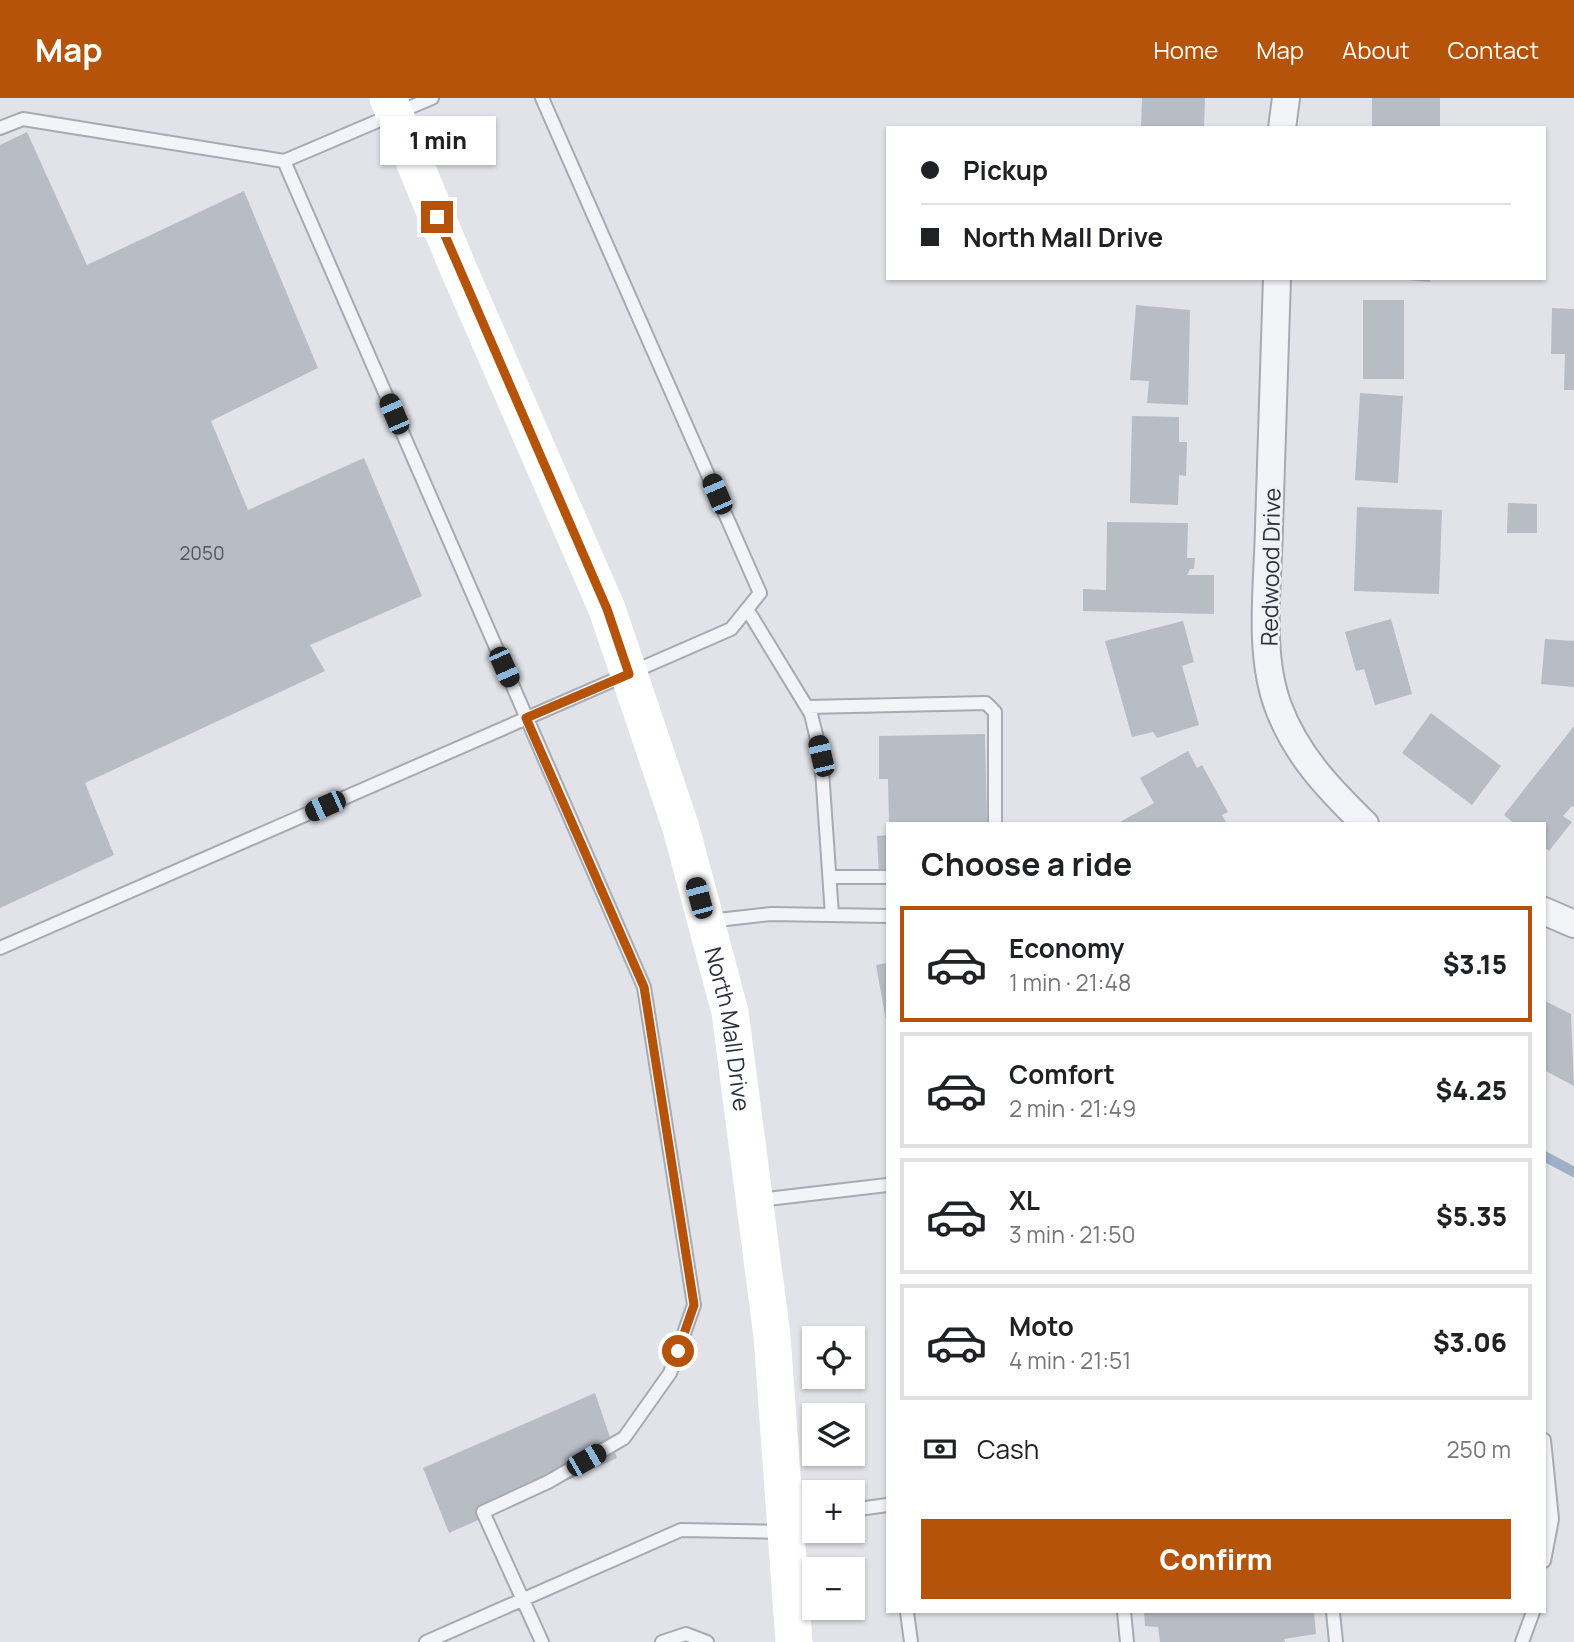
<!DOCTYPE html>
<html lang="en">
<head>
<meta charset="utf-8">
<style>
	:root { --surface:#fff; --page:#f6f6f6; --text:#202124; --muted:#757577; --line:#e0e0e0; --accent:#b45309 }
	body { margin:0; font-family:Manrope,sans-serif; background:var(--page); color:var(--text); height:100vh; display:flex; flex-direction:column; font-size:26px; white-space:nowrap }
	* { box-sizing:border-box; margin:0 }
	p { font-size:23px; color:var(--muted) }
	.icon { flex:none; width:38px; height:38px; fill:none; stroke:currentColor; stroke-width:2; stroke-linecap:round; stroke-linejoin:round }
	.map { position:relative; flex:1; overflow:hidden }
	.drawer { position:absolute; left:886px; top:724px; width:660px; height:791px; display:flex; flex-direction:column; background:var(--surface); border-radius:0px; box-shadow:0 2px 5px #0004 }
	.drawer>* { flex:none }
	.hud { position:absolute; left:886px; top:28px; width:660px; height:154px; border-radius:0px; box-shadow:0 2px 5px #0004; display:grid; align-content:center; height:154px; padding:0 35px; background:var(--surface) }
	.buttons { position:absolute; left:802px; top:1228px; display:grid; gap:14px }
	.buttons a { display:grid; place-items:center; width:63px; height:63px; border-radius:0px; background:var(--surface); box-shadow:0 2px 5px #0004; font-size:35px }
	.end { position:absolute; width:32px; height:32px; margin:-16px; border:9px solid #b45309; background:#fff; box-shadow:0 0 0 4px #fff }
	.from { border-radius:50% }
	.bubble { position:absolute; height:49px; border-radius:0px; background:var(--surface); box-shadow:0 2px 5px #0004; font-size:23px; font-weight:800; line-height:49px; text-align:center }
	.car { position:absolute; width:21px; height:42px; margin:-21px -10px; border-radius:9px; box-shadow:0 0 5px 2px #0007; background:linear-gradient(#222 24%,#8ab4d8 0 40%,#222 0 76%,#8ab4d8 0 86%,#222 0) }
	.hud b { display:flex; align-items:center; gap:24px; height:66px; font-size:26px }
	.hud b+b { border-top:2px solid var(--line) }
	.hud i { width:18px; height:18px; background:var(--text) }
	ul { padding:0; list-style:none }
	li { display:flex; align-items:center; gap:21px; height:116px; margin:0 14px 10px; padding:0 21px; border:4px solid var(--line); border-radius:0px }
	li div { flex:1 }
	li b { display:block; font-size:26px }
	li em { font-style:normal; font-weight:800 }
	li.current { border-color:var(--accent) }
	li>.icon { width:63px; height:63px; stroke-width:1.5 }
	h2 { padding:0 35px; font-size:32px; line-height:84px }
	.pay { display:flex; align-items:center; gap:18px; height:77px; padding:0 35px; font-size:26px }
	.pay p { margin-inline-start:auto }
	.action { display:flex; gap:14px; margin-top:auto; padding:14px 35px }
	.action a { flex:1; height:80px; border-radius:0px; background:var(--accent); color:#fff; font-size:28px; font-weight:800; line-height:80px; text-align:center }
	header { display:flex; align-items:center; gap:42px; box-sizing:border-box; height:98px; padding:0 35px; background:var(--accent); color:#fff }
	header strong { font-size:33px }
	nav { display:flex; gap:38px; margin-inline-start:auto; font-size:24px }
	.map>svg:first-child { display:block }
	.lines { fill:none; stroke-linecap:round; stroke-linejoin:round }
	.stream { stroke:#9fb0c6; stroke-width:10 }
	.building { fill:#b8bcc5 }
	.lane-casing { stroke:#a6aab2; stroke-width:16 }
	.street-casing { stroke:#a6aab2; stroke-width:30 }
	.lane { stroke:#f3f4f7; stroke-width:12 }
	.street { stroke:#f3f4f7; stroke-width:26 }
	.secondary { stroke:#fff; stroke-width:37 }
	.route { stroke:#b45309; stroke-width:9 }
	.labels { text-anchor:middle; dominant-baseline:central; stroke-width:5; stroke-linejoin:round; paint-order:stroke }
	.number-label { font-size:19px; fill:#4e5460 }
	.street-label { font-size:23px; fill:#2a313f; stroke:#f0f2f6 }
</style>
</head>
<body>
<header>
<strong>Map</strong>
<nav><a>Home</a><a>Map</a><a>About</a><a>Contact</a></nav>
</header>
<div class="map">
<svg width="1574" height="1544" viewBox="0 0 1574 1544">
	<rect width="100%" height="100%" fill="#e1e3e8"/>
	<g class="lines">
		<path class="stream" d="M1544 1058 1574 1074"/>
	</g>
	<path class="building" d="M1142 0H1205L1204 30H1141Z
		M1372 0H1440V30H1372Z
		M27 34 87 167 244 93 318 270 211 323 248 412 364 360 422 498 310 547 325 573 85 685 114 757 0 810V47Z
		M1386 180H1430V184Z
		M1363 202H1404V281H1363Z
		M1136 207 1190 212 1188 307 1147 305 1149 283 1130 282Z
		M1552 210 1574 211V292H1564L1565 256H1551Z
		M1360 295 1403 298 1398 385 1355 382Z
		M1132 318 1179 319V344H1187L1186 378 1179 377 1178 407 1130 405Z
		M1508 405 1537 406V435H1507Z
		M1357 409 1442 412 1439 496 1354 493Z
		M1107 424 1188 425 1187 460H1195L1194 471H1190L1187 477H1214V516L1083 513V491L1106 492Z
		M1391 521 1412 596 1375 607 1364 571 1356 573 1345 534Z
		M1183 523 1194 564 1182 568 1199 627 1157 640 1153 634 1132 639 1105 543Z
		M1545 541 1574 543V589L1541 586Z
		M1431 615 1501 668 1472 707 1402 655Z
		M1574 628V709L1572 708 1563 718 1572 724 1549 753 1544 749V726H1515L1504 717Z
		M985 636 987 726H889L888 681H879V638Z
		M1188 653 1197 670 1202 667 1228 714 1222 717 1227 726H1122L1120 724 1154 705 1140 680Z
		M887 737V779H879L877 738Z
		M887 865V922H886L876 867Z
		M1545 903 1571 916 1574 988 1544 972Z
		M595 1295 617 1360 449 1435 423 1370Z
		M1144 1514H1314L1316 1536 1284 1541 1285 1544H1160L1158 1529 1145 1528Z"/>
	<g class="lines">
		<g class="lane-casing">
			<path id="lane" d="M432 0 284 63 644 889 694 1207 670 1275 624 1340 548 1384 483 1414 542 1544
				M0 30 23 21 284 63
				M747 511 811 616 821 658 832 817
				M807 609 986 605 995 614V726
				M830 779H887
				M709 823 771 816 887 818
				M0 850 731 531 760 495 542 0
				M759 1102 887 1087
				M1544 1342 1552 1421 1544 1463
				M852 1412 887 1407
				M907 1514 911 1544
				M1124 1514 1127 1544
				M1333 1514 1336 1544
				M426 1544 681 1432 784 1434 814 1423
				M662 1544 686 1536 707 1544
				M1522 1544 1533 1514"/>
		</g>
		<g class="street-casing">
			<path id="street" d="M1282 30 1286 0
				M1277 180C1274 263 1272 346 1269 429 1268 486 1258 554 1278 608 1296 657 1329 691 1365 726
				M1544 813 1574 826"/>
		</g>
		<use href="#lane" class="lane"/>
		<use href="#street" class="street"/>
		<path class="secondary" id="s1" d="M388 0 458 170 607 511 681 730 730 914 772 1238 794 1544"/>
	</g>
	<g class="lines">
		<path class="route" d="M437 119 607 511 629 576 526 620 644 889 694 1207 678 1253"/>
	</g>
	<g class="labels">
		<g class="number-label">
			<text x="202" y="455">2050</text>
		</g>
		<g class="street-label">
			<text transform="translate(1270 469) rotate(-89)">Redwood Drive</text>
			<text stroke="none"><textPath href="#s1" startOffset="994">North Mall Drive</textPath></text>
		</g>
	</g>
</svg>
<div class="buttons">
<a><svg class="icon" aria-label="locate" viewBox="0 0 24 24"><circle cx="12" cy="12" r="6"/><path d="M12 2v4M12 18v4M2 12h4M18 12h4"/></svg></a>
<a><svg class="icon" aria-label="layers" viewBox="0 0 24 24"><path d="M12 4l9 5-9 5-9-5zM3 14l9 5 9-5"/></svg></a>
<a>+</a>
<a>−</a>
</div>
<i class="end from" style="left:678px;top:1253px"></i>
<i class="end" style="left:437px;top:119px"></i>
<div class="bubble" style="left:380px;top:18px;width:116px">1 min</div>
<i class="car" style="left:394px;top:316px;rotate:337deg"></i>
<i class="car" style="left:717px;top:396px;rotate:337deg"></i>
<i class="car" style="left:504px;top:569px;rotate:156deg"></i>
<i class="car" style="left:821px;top:658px;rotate:347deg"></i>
<i class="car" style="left:325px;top:708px;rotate:246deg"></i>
<i class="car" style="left:699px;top:800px;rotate:345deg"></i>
<i class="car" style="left:586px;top:1362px;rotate:60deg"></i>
<div class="hud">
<b><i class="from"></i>Pickup</b>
<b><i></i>North Mall Drive</b>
</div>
<section class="drawer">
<h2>Choose a ride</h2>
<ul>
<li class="current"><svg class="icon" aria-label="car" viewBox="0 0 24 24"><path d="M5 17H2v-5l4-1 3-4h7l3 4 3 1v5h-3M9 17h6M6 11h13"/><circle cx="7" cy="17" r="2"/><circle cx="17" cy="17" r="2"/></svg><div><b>Economy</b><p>1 min · 21:48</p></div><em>$3.15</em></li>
<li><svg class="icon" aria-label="car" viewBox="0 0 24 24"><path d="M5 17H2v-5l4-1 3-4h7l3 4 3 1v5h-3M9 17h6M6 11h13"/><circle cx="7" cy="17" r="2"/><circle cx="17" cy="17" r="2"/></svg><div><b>Comfort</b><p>2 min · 21:49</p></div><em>$4.25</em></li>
<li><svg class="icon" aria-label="car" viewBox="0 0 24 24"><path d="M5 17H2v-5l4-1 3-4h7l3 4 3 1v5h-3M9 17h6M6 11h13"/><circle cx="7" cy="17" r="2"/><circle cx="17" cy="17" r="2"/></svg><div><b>XL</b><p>3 min · 21:50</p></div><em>$5.35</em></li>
<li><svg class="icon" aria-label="car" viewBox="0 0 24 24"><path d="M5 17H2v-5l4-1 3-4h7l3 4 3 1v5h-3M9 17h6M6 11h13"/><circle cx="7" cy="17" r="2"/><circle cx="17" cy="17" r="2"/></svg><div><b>Moto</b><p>4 min · 21:51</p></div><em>$3.06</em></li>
</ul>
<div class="pay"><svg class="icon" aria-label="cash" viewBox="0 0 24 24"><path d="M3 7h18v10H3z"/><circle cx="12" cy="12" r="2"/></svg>Cash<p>250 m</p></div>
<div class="action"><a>Confirm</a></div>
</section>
</div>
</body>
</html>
